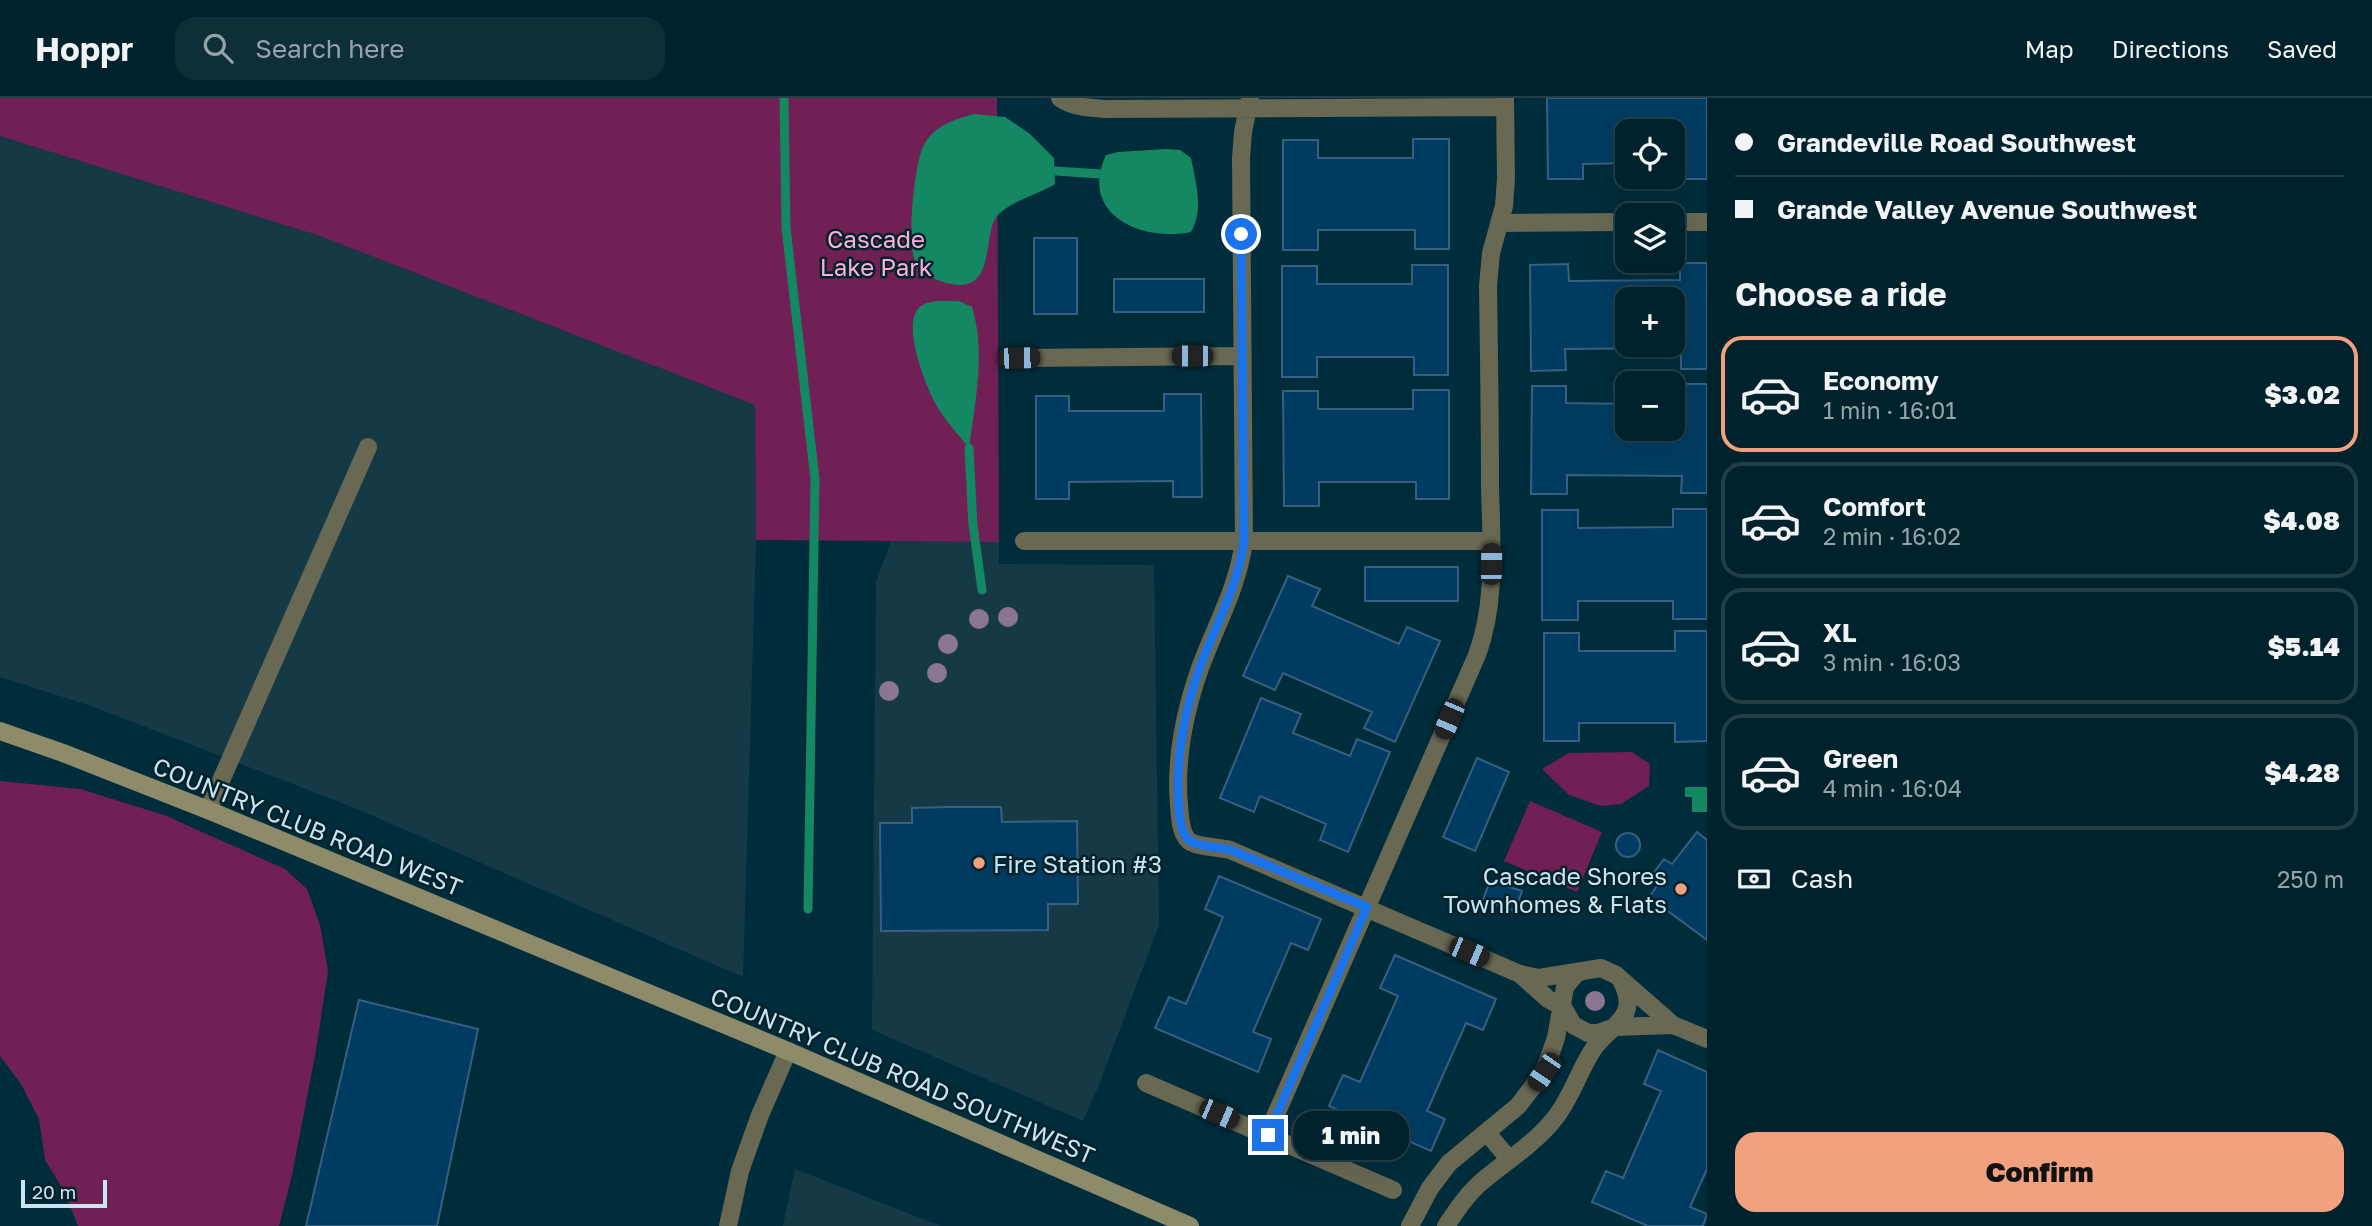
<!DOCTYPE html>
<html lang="en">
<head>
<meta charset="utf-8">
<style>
	:root { --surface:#00222c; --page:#0e2f38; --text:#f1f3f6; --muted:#95a4a9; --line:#223f48; --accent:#f2a17e }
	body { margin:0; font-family:"Golos Text",sans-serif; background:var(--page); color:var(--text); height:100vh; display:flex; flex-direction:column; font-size:26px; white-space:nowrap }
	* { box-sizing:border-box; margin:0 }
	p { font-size:23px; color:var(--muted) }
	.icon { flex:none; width:38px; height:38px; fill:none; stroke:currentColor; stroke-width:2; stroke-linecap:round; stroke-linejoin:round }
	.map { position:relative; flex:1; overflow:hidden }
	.drawer { display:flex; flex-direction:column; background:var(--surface); width:665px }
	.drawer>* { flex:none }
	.banner { display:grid; align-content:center; height:154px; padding:0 28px; background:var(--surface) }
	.controls { position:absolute; left:1615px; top:21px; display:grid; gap:14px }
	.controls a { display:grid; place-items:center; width:70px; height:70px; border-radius:14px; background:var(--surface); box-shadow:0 7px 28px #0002,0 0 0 2px var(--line); font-size:35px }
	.scale { position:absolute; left:21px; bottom:18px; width:86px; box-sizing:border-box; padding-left:7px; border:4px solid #c9e5f1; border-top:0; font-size:19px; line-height:24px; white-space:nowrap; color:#c9e5f1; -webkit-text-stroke:5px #03222c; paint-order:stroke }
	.end { position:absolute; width:32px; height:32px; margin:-16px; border:9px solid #1a73e8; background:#fff; box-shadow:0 0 0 4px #fff }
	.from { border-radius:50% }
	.bubble { position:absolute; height:49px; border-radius:21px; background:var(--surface); box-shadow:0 7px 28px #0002,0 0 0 2px var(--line); font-size:23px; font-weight:800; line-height:49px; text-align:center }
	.car { position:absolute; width:21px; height:42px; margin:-21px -10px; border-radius:9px; box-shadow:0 0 5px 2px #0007; background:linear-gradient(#222 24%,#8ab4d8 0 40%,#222 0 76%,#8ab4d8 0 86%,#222 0) }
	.banner b { display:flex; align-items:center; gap:24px; height:66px; font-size:26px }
	.banner b+b { border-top:2px solid var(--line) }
	.banner i { width:18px; height:18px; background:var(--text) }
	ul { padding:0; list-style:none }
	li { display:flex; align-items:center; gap:21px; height:116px; margin:0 14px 10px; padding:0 14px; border:4px solid var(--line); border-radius:21px }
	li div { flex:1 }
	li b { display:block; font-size:26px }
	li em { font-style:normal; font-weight:800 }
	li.active { border-color:var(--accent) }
	li>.icon { width:63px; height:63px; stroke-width:1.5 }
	h2 { padding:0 28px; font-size:32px; line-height:84px }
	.pay { display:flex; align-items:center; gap:18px; height:77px; padding:0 28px; font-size:26px }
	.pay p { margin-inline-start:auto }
	.cta { display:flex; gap:14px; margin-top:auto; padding:14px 28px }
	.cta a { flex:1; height:80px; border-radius:21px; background:var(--accent); color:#111; font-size:28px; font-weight:800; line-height:80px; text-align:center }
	header { display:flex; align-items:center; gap:42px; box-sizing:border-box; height:98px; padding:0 35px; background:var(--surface); border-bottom:2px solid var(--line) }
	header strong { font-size:33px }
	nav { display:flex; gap:38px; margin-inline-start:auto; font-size:24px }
	.search { width:490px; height:63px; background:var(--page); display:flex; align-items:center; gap:18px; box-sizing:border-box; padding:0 24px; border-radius:21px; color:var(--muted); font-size:26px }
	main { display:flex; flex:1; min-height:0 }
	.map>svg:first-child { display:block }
	.built { fill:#153a46 }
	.green { fill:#702055 }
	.water { fill:#148862 }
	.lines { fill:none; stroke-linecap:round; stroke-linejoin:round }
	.stream { stroke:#148862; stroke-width:9 }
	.building { fill:#003c61; stroke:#385f7f; stroke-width:2; fill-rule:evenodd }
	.lane { stroke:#696853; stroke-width:18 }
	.street { stroke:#696853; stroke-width:18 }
	.secondary { stroke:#8e8b6b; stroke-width:18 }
	.tree { fill:#8a7593 }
	.route { stroke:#1a73e8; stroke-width:9 }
	.poi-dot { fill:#f2a17e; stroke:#03222c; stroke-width:2.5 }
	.labels { text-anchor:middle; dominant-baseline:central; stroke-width:5; stroke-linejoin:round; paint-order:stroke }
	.park-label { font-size:24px; fill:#fbb0db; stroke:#03222c }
	.street-label { font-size:24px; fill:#c9e5f1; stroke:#03222c }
	.poi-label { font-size:24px; fill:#c9e5f1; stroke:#03222c; text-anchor:start }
</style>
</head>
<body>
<header>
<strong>Hoppr</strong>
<div class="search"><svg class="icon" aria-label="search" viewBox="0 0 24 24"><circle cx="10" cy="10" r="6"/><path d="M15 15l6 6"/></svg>Search here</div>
<nav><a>Map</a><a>Directions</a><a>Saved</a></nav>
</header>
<main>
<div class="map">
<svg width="1707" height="1128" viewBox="0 0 1707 1128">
	<rect width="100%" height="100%" fill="#002d3b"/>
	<path class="built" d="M0 38 320 138 755 307 756 442 743 879 357 711 94 609 0 579Z
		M891 443 999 444V466L1154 467 1159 827 1099 987 1083 1023 872 932 876 484Z
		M795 1071 941 1128H783Z"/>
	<path class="green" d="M0 0H997L999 444 756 442 755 307 320 138 0 38Z
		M1632 654 1650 666 1649 688 1621 706 1601 708 1569 697 1542 671 1569 655Z
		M0 683 80 691 164 717 285 771 307 791 320 827 328 873 316 952 292 1077 279 1128H78L64 1093 45 1062 39 1021 21 986 0 958Z
		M1530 703 1602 734 1577 794 1504 763Z"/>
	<path class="water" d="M974 16 1005 19 1030 36 1054 60 1055 86C1038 97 1000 106 993 125 985 147 991 189 957 187 941 185 925 179 916 165 906 150 914 60 925 45 937 26 954 22 974 16Z
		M1166 51 1180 52 1191 60C1196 85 1204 112 1191 134 1142 144 1078 117 1106 57L1118 54Z
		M959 203 972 209C986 254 975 304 969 350 957 335 942 319 933 301 924 282 904 231 917 212 926 200 946 204 959 203Z
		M1685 689H1707V714H1692V699H1685Z"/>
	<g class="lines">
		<path class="stream" d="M784 0 786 130 815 381 808 811
			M1055 73 1101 76
			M969 350 973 427 982 492"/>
	</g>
	<path class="building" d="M1547 0H1707V81H1678V65H1673V33H1628V65L1583 66V81H1548Z
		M1413 41H1449V151H1415V132H1318V152H1283V42H1318V60H1413Z
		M1034 140H1077V216H1034Z
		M1680 165H1707V271H1681V250L1565 251 1566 272 1531 273 1530 167 1568 166 1569 183 1680 182ZM1628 201H1673V247H1628Z
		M1412 167H1448V277H1414V259H1317V279H1282V168H1317V186H1412Z
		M1114 181H1204V214H1114Z
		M1681 286H1707V395H1681L1682 378 1567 377V396H1531L1532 288H1566V305L1628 306V331H1673V307H1681Z
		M1413 292H1449V401H1416V384H1319V408H1284L1283 293H1318V311H1413Z
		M1164 296H1201L1202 399H1173V383L1069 384V401H1036V298H1069V313H1164Z
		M1673 411H1707V521H1673V503H1578V522H1542V412H1578V430L1673 429Z
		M1365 469H1458V503H1365Z
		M1288 478 1320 491 1312 508 1399 546 1407 529 1440 543 1395 644 1364 630 1372 614 1283 575 1275 592 1243 578Z
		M1675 533H1707V643L1675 644V625H1579V643H1544V535H1579V553H1675Z
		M1261 600 1301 616 1293 635 1350 658 1357 641 1390 654 1348 754 1320 742 1326 726 1260 698 1254 714 1220 700Z
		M1477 660 1509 674 1475 753 1443 739Z
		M947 709H1001L1002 724 1077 723 1078 806H1048V832L881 833 880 725H912V710Z
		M1697 734 1707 742V842L1649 799 1660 784 1652 777 1664 761 1672 766Z
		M1616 747a12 12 0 1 1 24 0a12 12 0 1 1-24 0Z
		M1219 778 1321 821 1308 852 1291 845 1253 934 1271 941 1258 974 1155 930 1169 899 1186 906 1223 819 1205 811Z
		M1490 783 1522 793 1515 813 1483 802Z
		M1395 857 1496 901 1483 932 1466 925 1427 1013 1445 1021 1431 1053 1329 1008 1343 977 1360 984 1398 898 1380 890Z
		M359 902 478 931 437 1128H306Z
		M1658 952 1707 974V1071L1690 1109 1707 1116 1703 1128H1648L1592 1104 1606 1073 1623 1080 1661 993 1644 986Z"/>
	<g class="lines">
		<path class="lane" d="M208 712 368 349
			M728 1128 740 1073 760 1017 788 953"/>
		<path class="street" d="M1060 0C1073 9 1089 10 1105 11L1505 9
			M1250 0 1243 34 1241 60 1244 443C1238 489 1216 527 1200 570 1185 613 1175 661 1179 707 1180 718 1180 735 1189 743 1197 749 1219 749 1230 752L1520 876 1539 880 1601 870 1616 877 1673 927 1707 941
			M1673 124H1707
			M1501 125 1628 124
			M1019 260 1241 258
			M1024 443H1491
			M1520 876 1548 901 1563 909 1573 927 1588 935H1598L1615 929 1673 927
			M1146 985 1393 1092
			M1487 1035 1510 1062
			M1267 1037 1477 557C1497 503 1491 444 1490 387 1490 321 1489 254 1488 188L1491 155 1504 108 1506 81 1505 0
			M1410 1128 1430 1090 1449 1065 1518 1008 1544 974 1556 940 1565 889 1576 876 1582 873
			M1446 1128C1456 1113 1465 1099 1479 1086 1504 1064 1534 1047 1555 1020 1572 999 1579 972 1594 950 1611 926 1640 920 1622 884"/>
		<path class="secondary" d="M0 633 63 655 208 712 788 953 1190 1128"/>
	</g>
	<g class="tree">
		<circle cx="1008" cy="519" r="10"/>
		<circle cx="979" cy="521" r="10"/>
		<circle cx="948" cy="546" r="10"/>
		<circle cx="937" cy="575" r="10"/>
		<circle cx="889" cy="593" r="10"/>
		<circle cx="1595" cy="903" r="10"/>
	</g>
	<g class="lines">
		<path class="route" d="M1241 136 1244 443C1238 488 1216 526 1200 569 1184 614 1175 663 1179 711 1180 722 1181 739 1192 744 1202 750 1221 748 1233 753 1278 771 1322 791 1367 809L1268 1037"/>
	</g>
	<g class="poi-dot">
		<circle cx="979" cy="765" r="7"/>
		<circle cx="1681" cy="791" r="7"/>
	</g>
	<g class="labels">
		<g class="park-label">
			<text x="876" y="140">Cascade<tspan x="876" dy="28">Lake Park</tspan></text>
		</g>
		<g class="street-label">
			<text transform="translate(308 728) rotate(22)">COUNTRY CLUB ROAD WEST</text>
			<text transform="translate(903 977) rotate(23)">COUNTRY CLUB ROAD SOUTHWEST</text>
		</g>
		<g class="poi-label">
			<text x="993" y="765">Fire Station #3</text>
			<text x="1667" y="777" text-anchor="end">Cascade Shores<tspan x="1667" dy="28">Townhomes &amp; Flats</tspan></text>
		</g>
	</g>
</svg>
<div class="controls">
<a><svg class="icon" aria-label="locate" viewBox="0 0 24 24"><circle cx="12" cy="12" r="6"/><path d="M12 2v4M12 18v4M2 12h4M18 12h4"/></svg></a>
<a><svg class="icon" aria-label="layers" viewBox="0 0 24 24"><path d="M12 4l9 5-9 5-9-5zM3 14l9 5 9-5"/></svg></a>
<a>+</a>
<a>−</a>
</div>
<div class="scale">20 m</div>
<i class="end from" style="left:1241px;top:136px"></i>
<i class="end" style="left:1268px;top:1037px"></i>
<div class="bubble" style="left:1293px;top:1013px;width:116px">1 min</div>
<i class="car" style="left:1192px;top:258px;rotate:270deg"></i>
<i class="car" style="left:1019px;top:260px;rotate:89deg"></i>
<i class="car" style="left:1491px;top:466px;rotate:1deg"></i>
<i class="car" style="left:1449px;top:621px;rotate:203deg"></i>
<i class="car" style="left:1469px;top:854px;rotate:113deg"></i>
<i class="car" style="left:1544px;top:974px;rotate:214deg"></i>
<i class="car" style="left:1219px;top:1016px;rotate:113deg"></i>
</div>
<section class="drawer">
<div class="banner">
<b><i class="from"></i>Grandeville Road Southwest</b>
<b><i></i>Grande Valley Avenue Southwest</b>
</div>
<h2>Choose a ride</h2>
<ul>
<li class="active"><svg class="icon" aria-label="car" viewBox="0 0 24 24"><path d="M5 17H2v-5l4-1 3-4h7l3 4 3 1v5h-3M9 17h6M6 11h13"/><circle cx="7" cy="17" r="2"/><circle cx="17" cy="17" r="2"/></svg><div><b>Economy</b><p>1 min · 16:01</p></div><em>$3.02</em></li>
<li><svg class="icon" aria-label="car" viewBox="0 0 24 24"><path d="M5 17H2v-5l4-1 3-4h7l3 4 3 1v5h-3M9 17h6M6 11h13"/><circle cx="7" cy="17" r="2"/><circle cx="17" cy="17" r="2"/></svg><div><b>Comfort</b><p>2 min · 16:02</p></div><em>$4.08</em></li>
<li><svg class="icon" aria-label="car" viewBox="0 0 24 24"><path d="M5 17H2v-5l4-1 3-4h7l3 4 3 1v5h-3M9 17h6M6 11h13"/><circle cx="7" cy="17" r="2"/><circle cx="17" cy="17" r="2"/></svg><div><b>XL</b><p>3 min · 16:03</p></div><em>$5.14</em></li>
<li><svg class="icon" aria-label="car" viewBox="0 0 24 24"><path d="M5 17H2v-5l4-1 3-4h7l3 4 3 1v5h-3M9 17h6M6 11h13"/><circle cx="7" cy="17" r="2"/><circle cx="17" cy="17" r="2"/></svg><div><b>Green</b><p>4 min · 16:04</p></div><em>$4.28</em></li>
</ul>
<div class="pay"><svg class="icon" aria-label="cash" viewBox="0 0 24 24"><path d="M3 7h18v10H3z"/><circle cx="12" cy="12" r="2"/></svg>Cash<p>250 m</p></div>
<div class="cta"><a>Confirm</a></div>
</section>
</main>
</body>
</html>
